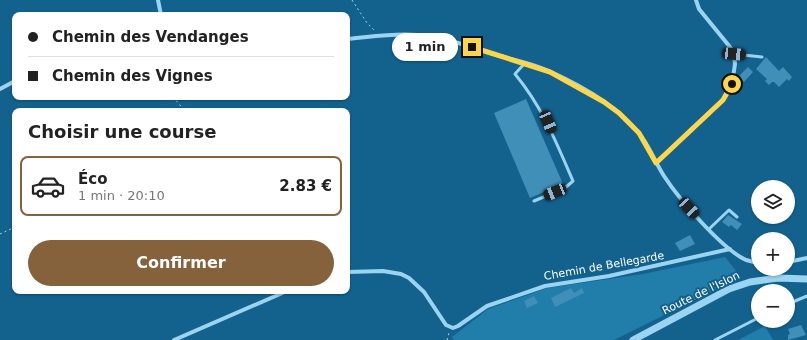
<!DOCTYPE html>
<html lang="fr">
<head>
<meta charset="utf-8">
<style>
	:root { --surface:#fff; --page:#f2f2f2; --text:#222; --muted:#767676; --line:#e0e0e0; --accent:#85613c }
	body { margin:0; font-family:"DejaVu Sans",sans-serif; background:var(--page); color:var(--text); height:100vh; display:flex; flex-direction:column; font-size:15px; white-space:nowrap }
	* { box-sizing:border-box; margin:0 }
	p { font-size:13px; color:var(--muted) }
	.icon { flex:none; width:22px; height:22px; fill:none; stroke:currentColor; stroke-width:2; stroke-linecap:round; stroke-linejoin:round }
	.map { position:relative; flex:1; overflow:hidden }
	.sheet { position:absolute; left:12px; top:108px; width:338px; height:186px; display:flex; flex-direction:column; background:var(--surface); border-radius:8px; box-shadow:0 1px 3px #0004 }
	.sheet>* { flex:none }
	.hud { position:absolute; left:12px; top:12px; width:338px; height:88px; border-radius:8px; box-shadow:0 1px 3px #0004; display:grid; align-content:center; height:88px; padding:0 16px; background:var(--surface) }
	.tools { position:absolute; left:751px; top:180px; display:grid; gap:8px }
	.tools a { display:grid; place-items:center; width:44px; height:44px; border-radius:50%; background:var(--surface); box-shadow:0 1px 3px #0004; font-size:20px }
	.end { position:absolute; width:18px; height:18px; margin:-9px; border:5px solid #ffd54a; background:#111; box-shadow:0 0 0 2px #111 }
	.from { border-radius:50% }
	.bubble { position:absolute; height:28px; border-radius:14px; background:var(--surface); box-shadow:0 1px 3px #0004; font-size:13px; font-weight:700; line-height:28px; text-align:center }
	.car { position:absolute; width:12px; height:24px; margin:-12px -6px; border-radius:5px; box-shadow:0 0 3px 1px #0007; background:linear-gradient(#222 24%,#8ab4d8 0 40%,#222 0 76%,#8ab4d8 0 86%,#222 0) }
	.hud b { display:flex; align-items:center; gap:14px; height:38px; font-size:15px }
	.hud b+b { border-top:1px solid var(--line) }
	.hud i { width:10px; height:10px; background:var(--text) }
	ul { padding:0; list-style:none }
	li { display:flex; align-items:center; gap:12px; height:60px; margin:0 8px 6px; padding:0 8px; border:2px solid transparent; border-radius:8px }
	li div { flex:1 }
	li b { display:block; font-size:15px }
	li em { font-style:normal; font-weight:700 }
	li.selected { border-color:var(--accent) }
	li>.icon { width:36px; height:36px; stroke-width:1.5 }
	h2 { padding:0 16px; font-size:18px; line-height:48px }
	.cta { display:flex; gap:8px; margin-top:auto; padding:8px 16px }
	.cta a { flex:1; height:46px; border-radius:24px; background:var(--accent); color:#fff; font-size:16px; font-weight:700; line-height:46px; text-align:center }
	.map>svg:first-child { display:block }
	.green { fill:#217daa }
	.building { fill:#3f8fb8 }
	.lines { fill:none; stroke-linecap:round; stroke-linejoin:round }
	.path { stroke:#9bd4f1; stroke-width:1; stroke-dasharray:2 3; stroke-linecap:butt }
	.service { stroke:#9bd4f1; stroke-width:3 }
	.minor { stroke:#9bd4f1; stroke-width:4 }
	.tertiary { stroke:#9bd4f1; stroke-width:7 }
	.route { stroke:#ffd54a; stroke-width:5 }
	.labels { text-anchor:middle; dominant-baseline:central; stroke-width:4; stroke-linejoin:round; paint-order:stroke }
	.street-label { font-size:11px; fill:#fff; stroke:#12628d }
</style>
</head>
<body>
<div class="map">
<svg width="807" height="340" viewBox="0 0 807 340">
	<rect width="100%" height="100%" fill="#12628d"/>
	<path class="green" d="M725 257 741 277 614 340H454L452 337 488 309 547 288 643 274Z
		M765 326 773 340H738Z"/>
	<path class="building" d="M766 57 779 71 783 67 792 77 789 81 787 79 779 87 774 82H772L769 85 765 81 767 79 756 69Z
		M748 67 753 72 744 82 739 76Z
		M526 99 563 184 530 198 494 113Z
		M728 215 742 224 737 230 731 225 729 227 722 222Z
		M690 235 695 244 680 251 675 243Z
		M571 288 574 293 582 288 584 293 555 307 551 298Z
		M534 296 538 303 527 308 524 301Z
		M801 325 806 335 788 340V335L790 334 788 329Z"/>
	<g class="lines">
		<path class="path" d="M352 0 367 23 375 31
			M173 97 185 111
			M0 234 15 227
			M447 340 449 333"/>
		<path class="service" d="M734 54 762 57
			M525 63 515 74C543 108 556 142 573 181L565 188 534 201
			M709 229 729 210 737 217
			M788 304 807 296
			M715 340 758 318"/>
		<path class="minor" d="M158 0 161 15
			M347 39C370 37 393 33 417 35 442 37 466 45 490 53 510 59 532 63 551 72 582 86 616 105 638 132 649 145 655 162 664 176 679 199 722 249 746 260 750 261 754 262 758 263
			M0 89 15 81
			M656 163 723 100 732 84 735 64 734 54 730 47 699 9 696 0
			M788 262 807 258
			M347 272 383 271 401 274 409 278 424 292 446 325 453 328 458 326 487 306 545 286 609 276 730 249
			M174 340 287 291"/>
		<path class="tertiary" d="M633 340 729 289 750 282 778 278 807 279"/>
	</g>
	<g class="lines">
		<path class="route" d="M472 47 550 72 604 102 619 113 639 133 656 163 723 100 732 84"/>
	</g>
	<g class="labels">
		<g class="street-label">
			<text transform="translate(604 266) rotate(-10)">Chemin de Bellegarde</text>
			<text transform="translate(701 293) rotate(-26)">Route de l'Islon</text>
		</g>
	</g>
</svg>
<div class="tools">
<a><svg class="icon" aria-label="layers" viewBox="0 0 24 24"><path d="M12 4l9 5-9 5-9-5zM3 14l9 5 9-5"/></svg></a>
<a>+</a>
<a>−</a>
</div>
<i class="end from" style="left:732px;top:84px"></i>
<i class="end" style="left:472px;top:47px"></i>
<div class="bubble" style="left:392px;top:33px;width:66px">1 min</div>
<i class="car" style="left:734px;top:54px;rotate:95deg"></i>
<i class="car" style="left:548px;top:122px;rotate:157deg"></i>
<i class="car" style="left:555px;top:192px;rotate:248deg"></i>
<i class="car" style="left:689px;top:208px;rotate:137deg"></i>
<div class="hud">
<b><i class="from"></i>Chemin des Vendanges</b>
<b><i></i>Chemin des Vignes</b>
</div>
<section class="sheet">
<h2>Choisir une course</h2>
<ul>
<li class="selected"><svg class="icon" aria-label="car" viewBox="0 0 24 24"><path d="M5 17H2v-5l4-1 3-4h7l3 4 3 1v5h-3M9 17h6M6 11h13"/><circle cx="7" cy="17" r="2"/><circle cx="17" cy="17" r="2"/></svg><div><b>Éco</b><p>1 min · 20:10</p></div><em>2.83 €</em></li>
</ul>
<div class="cta"><a>Confirmer</a></div>
</section>
</div>
</body>
</html>
